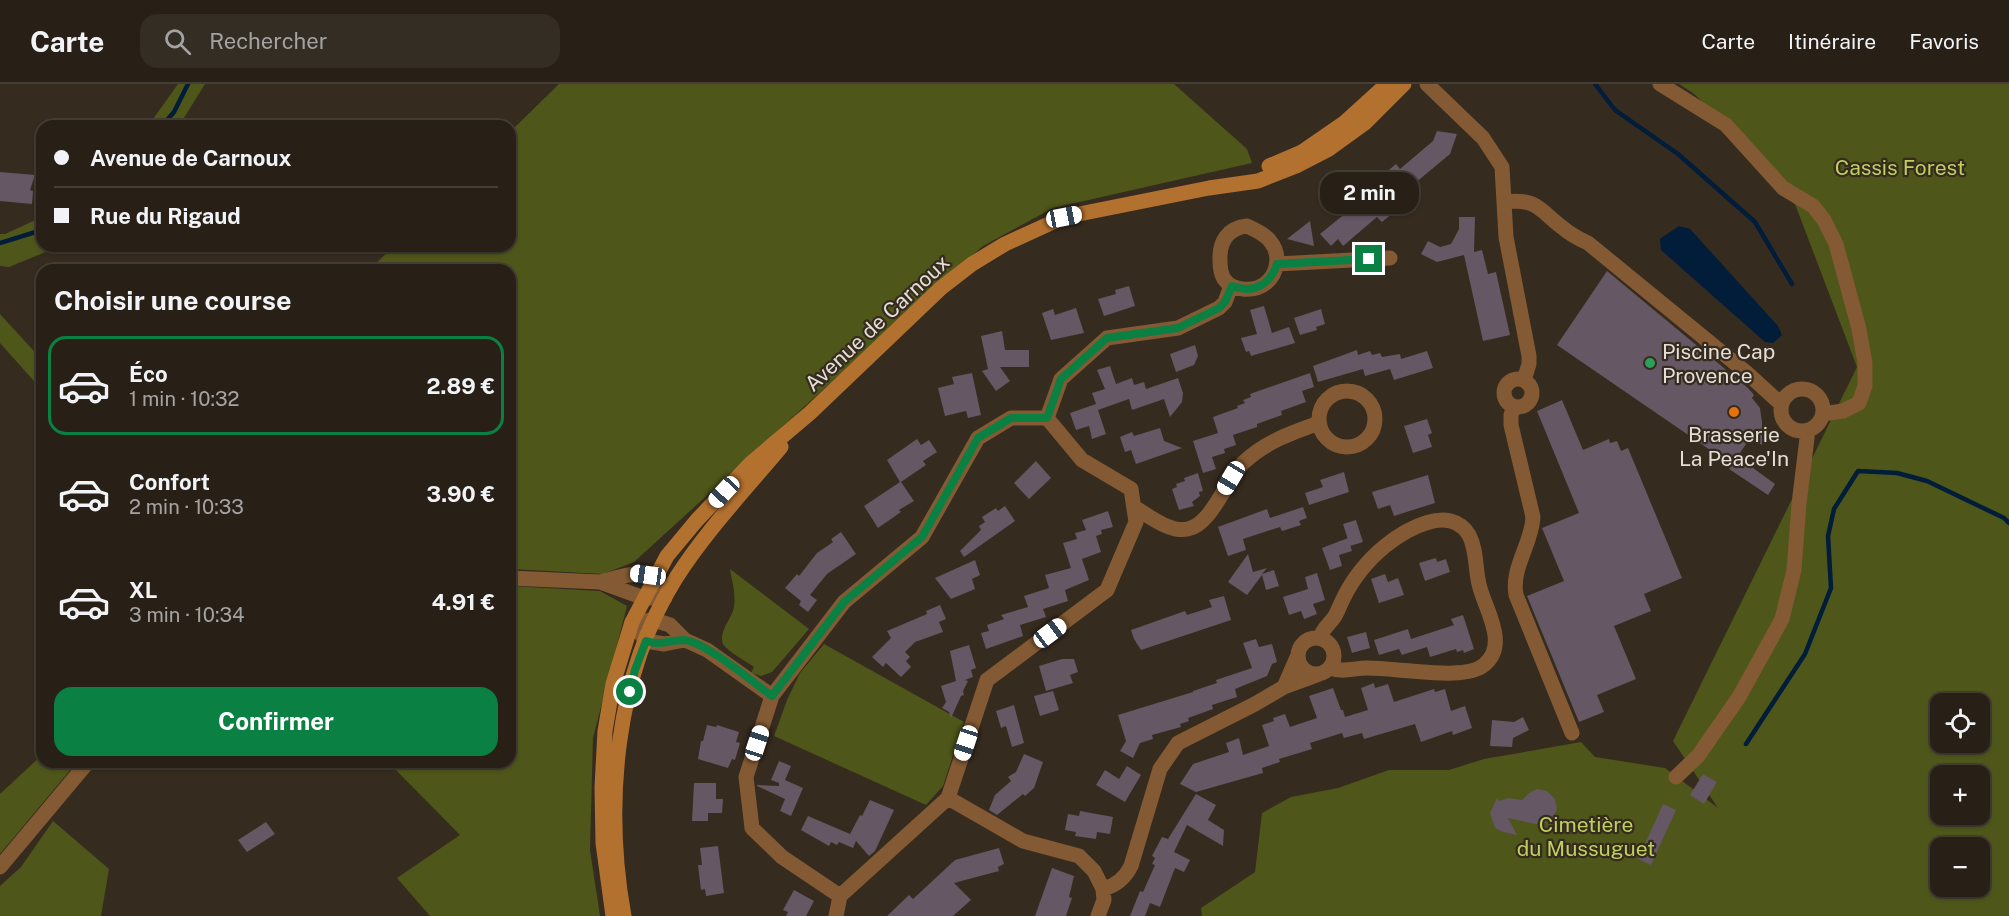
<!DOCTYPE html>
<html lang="fr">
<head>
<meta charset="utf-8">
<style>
	:root { --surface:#282017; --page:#342d24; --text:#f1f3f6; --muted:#a5a3a1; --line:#443e36; --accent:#0b8043 }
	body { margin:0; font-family:"Public Sans",sans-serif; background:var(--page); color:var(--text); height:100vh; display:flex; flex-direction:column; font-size:22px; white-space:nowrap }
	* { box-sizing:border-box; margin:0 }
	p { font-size:20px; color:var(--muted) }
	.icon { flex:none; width:33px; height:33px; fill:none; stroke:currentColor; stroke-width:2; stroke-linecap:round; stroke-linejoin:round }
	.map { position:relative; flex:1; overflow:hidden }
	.side { position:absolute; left:36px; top:180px; width:480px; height:504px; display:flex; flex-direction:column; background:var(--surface); border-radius:18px; box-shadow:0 2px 4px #0004,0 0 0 2px var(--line) }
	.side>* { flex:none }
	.guide { position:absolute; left:36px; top:36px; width:480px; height:132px; border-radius:18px; box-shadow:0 2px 4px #0004,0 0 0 2px var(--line); display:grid; align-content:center; height:132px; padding:0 18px; background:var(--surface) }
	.fabs { position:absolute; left:1930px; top:609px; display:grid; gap:12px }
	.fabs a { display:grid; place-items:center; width:60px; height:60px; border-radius:12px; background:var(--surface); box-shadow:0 2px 4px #0004,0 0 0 2px var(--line); font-size:30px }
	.end { position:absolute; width:27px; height:27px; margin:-14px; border:8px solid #0b8043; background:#fff; box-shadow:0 0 0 3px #fff }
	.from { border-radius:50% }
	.bubble { position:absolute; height:42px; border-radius:18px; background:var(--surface); box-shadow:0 2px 4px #0004,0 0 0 2px var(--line); font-size:20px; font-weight:700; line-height:42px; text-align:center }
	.car { position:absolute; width:18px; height:36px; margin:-18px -9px; border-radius:8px; box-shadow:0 0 4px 2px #0007; background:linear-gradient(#fff 24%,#345 0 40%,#fff 0 76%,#345 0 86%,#fff 0) }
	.guide b { display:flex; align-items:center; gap:21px; height:57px; font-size:22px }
	.guide b+b { border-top:2px solid var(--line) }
	.guide i { width:15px; height:15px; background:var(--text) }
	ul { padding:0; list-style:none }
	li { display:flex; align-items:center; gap:18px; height:99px; margin:0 12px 9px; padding:0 6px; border:3px solid transparent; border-radius:18px }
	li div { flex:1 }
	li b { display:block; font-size:22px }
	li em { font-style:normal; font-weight:700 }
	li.on { border-color:var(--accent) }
	li>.icon { width:54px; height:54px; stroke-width:1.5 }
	h2 { padding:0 18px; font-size:27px; line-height:72px }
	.cta { display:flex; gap:12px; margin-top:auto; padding:12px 18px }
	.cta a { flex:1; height:69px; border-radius:18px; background:var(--accent); color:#fff; font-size:24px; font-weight:700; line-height:69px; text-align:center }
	header { display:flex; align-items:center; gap:36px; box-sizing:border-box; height:84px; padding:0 30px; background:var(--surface); border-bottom:2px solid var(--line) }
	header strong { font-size:28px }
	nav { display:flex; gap:33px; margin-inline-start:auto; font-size:21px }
	.search { width:420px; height:54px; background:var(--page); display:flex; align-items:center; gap:15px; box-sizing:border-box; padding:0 21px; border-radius:18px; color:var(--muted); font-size:22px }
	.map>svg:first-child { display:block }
	.green { fill:#4e561a; fill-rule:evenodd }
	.water { fill:#011d3a }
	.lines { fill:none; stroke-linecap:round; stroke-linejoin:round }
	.stream { stroke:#011d3a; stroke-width:4.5 }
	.building { fill:#655763 }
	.minor { stroke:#835a33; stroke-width:15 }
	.tertiary { stroke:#835a33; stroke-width:15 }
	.secondary { stroke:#b3712f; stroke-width:15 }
	.route { stroke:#0b8043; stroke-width:8 }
	.leisure-dot { fill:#2e9e5b; stroke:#362b1f; stroke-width:2 }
	.food-dot { fill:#e8710a; stroke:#362b1f; stroke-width:2 }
	.labels { text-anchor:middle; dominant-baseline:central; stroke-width:4.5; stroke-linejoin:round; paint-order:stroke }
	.park-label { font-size:21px; fill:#becf5d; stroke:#362b1f }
	.street-label { font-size:21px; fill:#e5ded6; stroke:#362b1f }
	.poi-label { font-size:21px; fill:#e5ded6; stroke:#362b1f; text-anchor:start }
</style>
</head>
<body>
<header>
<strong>Carte</strong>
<div class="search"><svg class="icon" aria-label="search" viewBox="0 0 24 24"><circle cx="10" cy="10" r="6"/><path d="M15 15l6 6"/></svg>Rechercher</div>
<nav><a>Carte</a><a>Itinéraire</a><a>Favoris</a></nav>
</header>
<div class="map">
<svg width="2009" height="832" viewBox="0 0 2009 832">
	<rect width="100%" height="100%" fill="#362b1f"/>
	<path class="green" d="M178 0H205L179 42H148Z
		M559 0H1174L1247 65 1252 79 1053 124 983 162 930 208 634 478 603 490 510 485V186H369L394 162H510V48Z
		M1679 0H2009V832H1202L1201 824 1255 788 1262 729 1291 713 1338 704 1389 686H1449L1484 675 1581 658 1595 673 1665 684 1718 724 1673 657 1857 283 1787 99 1693 9ZM1941 620H1980V658H1941ZM1941 692H1980V730H1941ZM1941 764H1980V802H1941Z
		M42 133V162H60L9 183 0 182V150H5Z
		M0 230 42 276V306L0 259Z
		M730 485 809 545 772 588 761 592 751 589 754 583C747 578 727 567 723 560 718 547 732 535 734 523 736 510 732 497 730 485Z
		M510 502 600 507 627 522 593 654 590 766 600 832H430L397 794 460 751 388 678H510Z
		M824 560 964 638 943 702 926 721 774 652 787 616 800 589Z
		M42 671V678H77L0 770V710Z
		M53 737 109 785 101 832H0V802L21 783Z"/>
	<path class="water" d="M1679 142 1690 145 1778 242 1782 251 1773 259 1765 258 1661 166 1660 155Z"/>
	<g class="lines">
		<path class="stream" d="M1595 0 1615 26 1678 70 1755 138 1792 200
			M162 42 174 28 188 0
			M0 159 42 146
			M1746 660 1805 570 1831 504 1828 452 1834 425 1858 387 1897 389 1927 397 2004 434 2009 439"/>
	</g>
	<path class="building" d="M1437 47 1457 50 1450 70 1414 100 1415 107 1409 116 1382 138 1377 133 1343 162 1338 155 1331 162 1320 150 1363 115 1359 111 1396 80 1400 85 1433 57Z
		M0 88 35 91 30 106 33 107 32 120 0 117Z
		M1459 133H1475L1474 168 1482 166 1488 190 1496 188 1510 251 1483 257 1464 171 1437 178 1421 170 1428 157 1440 163 1451 160 1459 145Z
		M1310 137 1314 162 1287 155Z
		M1607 187 1748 304 1754 311 1752 314 1760 324 1762 338V361L1750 354 1732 381 1557 261Z
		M1129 202 1135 222 1104 232 1098 215 1116 210 1115 206Z
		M1264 222 1272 249 1289 243 1295 259 1251 272 1249 267 1246 268 1241 254 1257 250 1250 226Z
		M1076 224 1084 249 1051 256 1042 229 1053 225 1055 231Z
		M1321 225 1325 240 1316 243 1317 246 1300 251 1294 234Z
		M1002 247 1005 266H1029V283H1000L1010 297 996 307 982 287 988 285 981 252Z
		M1195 261 1198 272 1194 281 1176 288 1170 270Z
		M1357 266 1358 271 1370 267 1372 271 1380 269 1382 273 1400 270 1401 275 1427 267 1433 284 1394 296 1390 285 1365 292 1363 285 1318 298 1313 282Z
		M1110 282 1116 300 1132 294 1134 301 1144 298 1146 305 1178 294 1183 309 1182 318 1170 333 1164 315 1132 326 1129 315 1098 326 1106 350 1092 355 1089 342 1076 346 1070 329 1096 320 1092 309 1105 305 1097 286Z
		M972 289 981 331 968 334 966 327 945 332 938 304 954 300 952 293Z
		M1310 289 1314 303 1302 307 1306 318 1281 327 1282 331 1257 340V343L1233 351 1236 361 1224 365 1225 369 1212 373 1216 385 1203 389 1193 357 1218 349 1213 333 1238 324 1237 322 1245 319 1243 316 1251 313 1250 310Z
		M1562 316 1583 366 1609 355 1610 359 1617 357 1621 367 1628 364 1682 494 1644 510 1651 527 1614 542 1636 595 1597 611 1604 628 1579 638 1527 512 1564 497 1542 444 1579 429 1537 327Z
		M1427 335 1432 349 1428 351 1432 363 1413 369 1404 342Z
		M1160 344 1164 357 1182 364 1136 380 1131 366 1125 368 1120 353 1132 348 1134 352Z
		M917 355 921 361 929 356 937 368 923 377 926 381 901 398 914 417 899 426 901 428 878 444 864 422 900 398 887 376Z
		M1738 373 1775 400 1768 411 1729 385Z
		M1036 377 1051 394 1029 415 1014 399Z
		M1344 388 1349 408 1309 421 1305 409 1323 403 1320 396Z
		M1198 389 1203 407 1199 408 1200 412 1192 418 1194 422 1179 426 1172 405 1177 403 1176 400 1185 397 1184 394Z
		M1428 391 1435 419 1394 432 1390 421 1378 425 1372 408Z
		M1005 422 1015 437 964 473 960 467 981 446 979 442 985 438 982 433 996 424 998 427Z
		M1303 423 1307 434 1299 437 1301 441 1282 447 1280 443 1243 455 1246 466 1228 472 1218 443 1267 425 1270 434Z
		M1108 427 1113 443 1101 446 1102 450 1096 452 1101 468 1082 475 1089 496 1065 506 1068 517 1043 525 1046 533 1020 541 1023 552 986 565 981 549 989 547 987 541 1004 535 1001 531 1028 523 1024 512 1049 504 1045 491 1071 484 1063 459 1077 455 1075 449 1086 446 1082 436Z
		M1356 436 1363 458 1350 462 1343 440Z
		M841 448 856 470 827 490 810 511 817 516 808 528 799 521 801 517 785 504 797 490 799 492 817 469 833 458 831 455Z
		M1348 454 1352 467 1339 471 1342 482 1330 486 1322 464Z
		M1248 470 1253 488 1267 484 1262 490 1274 486 1279 502 1266 506 1262 491 1247 511 1228 498Z
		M1436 474 1437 478 1446 475 1450 488 1425 497 1419 479Z
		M975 476 980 491 972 495 975 505 951 515 935 494Z
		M1317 489 1325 516 1313 520 1317 530 1304 535 1301 527 1289 531 1283 513 1308 505 1305 493Z
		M1385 490 1388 498 1398 494 1404 511 1379 519 1371 495Z
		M1224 512 1231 536 1141 566 1134 555 1131 546 1185 527 1187 531 1212 523 1209 516Z
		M940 521 946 535 939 538 943 548 915 558 905 568 910 573 906 577 911 583 901 593 886 579 883 583 872 573 891 554 887 547 927 530 926 527Z
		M1463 531 1474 565 1464 569 1463 566 1457 568 1456 565 1430 573 1427 563 1402 571 1399 565 1379 571 1374 556 1408 545 1411 555 1454 541 1451 535Z
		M1366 548 1370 564 1352 569 1347 553Z
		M1256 555 1259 563 1272 560 1277 578 1272 580 1267 592 1235 605 1237 613 1212 621 1213 625 1188 634 1189 637 1180 640 1181 643 1152 651 1153 655 1140 659 1133 674 1120 667 1126 657 1118 631 1193 608V607L1217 599 1216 596 1252 584 1243 559Z
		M969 561 976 584 971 586 973 593 965 596 968 597 963 607 964 611 961 612 951 634 949 628 942 624 946 618 941 602 956 597 950 567Z
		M1062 575H1074L1078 588 1070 591 1073 599 1046 607 1039 582Z
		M1374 599 1375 604 1388 600 1394 618 1434 605 1435 608 1445 605 1451 627 1465 622 1472 644 1453 651 1452 647 1421 658 1415 640 1364 655 1362 649 1344 654 1342 649 1310 659 1312 665 1279 675 1280 678 1262 684 1263 689 1196 708 1180 700 1193 680 1229 668 1226 659 1239 654 1243 671 1269 662 1262 641 1274 637 1273 634 1285 630 1290 643 1317 634 1309 612 1333 604 1341 626H1343L1345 633 1368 626 1361 604Z
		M1053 607 1059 626 1040 632 1034 612Z
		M1014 621 1024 659 1012 663 1006 642 1001 644 996 627Z
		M1523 633 1529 646 1513 654 1512 663 1490 662 1492 636 1514 638Z
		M707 641 716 643 717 641 739 648 736 658 740 659 735 676 732 675 728 684 698 675 701 657H703Z
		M1024 670 1043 678 1034 704 1025 712 1023 710 997 731 989 726 995 711 1011 697 1008 693 1016 688Z
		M779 677 791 682 785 696 803 704 791 732 780 727 785 715 757 702V701L779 702V699L771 696Z
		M1127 682 1141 691 1125 718 1096 701 1105 686 1119 695Z
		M1703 690 1717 698 1704 720 1690 711Z
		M694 699H716V715H723L722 729H708V737H692Z
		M1537 705 1547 707 1555 715 1557 725 1552 736 1540 741 1508 734 1517 751 1503 748 1495 744 1490 729 1497 714 1499 717 1508 714 1522 716 1529 709Z
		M1196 710 1216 721 1208 736 1224 746 1223 762 1187 741 1174 768 1190 776 1184 788 1175 784 1160 823 1150 819 1145 832H1130L1140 807 1143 808 1155 781 1152 780 1155 774 1152 772 1162 753 1168 755Z
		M870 716 894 726 875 767 869 772 856 757 853 764 839 758 837 761 831 758 829 762 801 746 808 732 850 750 860 731 862 732Z
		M1663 720 1676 726 1651 781 1638 775Z
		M1080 727 1113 733 1110 750 1097 748 1096 755 1075 752 1076 748 1065 746 1068 730 1079 732Z
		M266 738 275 750 247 768 238 756Z
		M718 762 724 809 706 812 705 805 701 806 698 781H702L700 764Z
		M999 764 1004 780 998 783 999 787 954 799 971 816 953 832H887L909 811 913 815 955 776Z
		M1052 784 1074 792 1069 813 1072 814 1066 832H1035Z
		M794 806 814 817 806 832H786L788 828 783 826Z"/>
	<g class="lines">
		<path class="minor" d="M1427 0 1483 54 1502 83 1506 153 1529 272V280L1524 296
			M1660 0 1726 41 1783 104 1813 122 1824 136 1836 160 1859 245 1865 279V302L1859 319 1843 327 1823 330
			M1504 118C1538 114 1539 126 1563 144 1570 150 1579 155 1588 159L1747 289 1781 320
			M1247 142C1255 146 1265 150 1270 157 1281 170 1278 189 1266 199 1255 208 1233 208 1224 195 1221 190 1220 183 1220 177 1219 157 1228 144 1247 142Z
			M1277 180 1390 174
			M1504 309a14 14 0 1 1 28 0a14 14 0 1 1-28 0Z
			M1781 326a21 21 0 1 1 42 0a21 21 0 1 1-42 0Z
			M1319 335a28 28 0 1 1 56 0a28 28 0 1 1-56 0Z
			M1514 323 1511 331V341L1533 433C1532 460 1511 483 1516 511L1572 649
			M1047 334 1061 295 1107 254 1178 244 1219 224 1225 218 1231 202
			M1134 423C1149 432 1170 449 1188 445 1212 440 1226 396 1243 379 1265 358 1291 349 1319 339
			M1298 572a18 18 0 1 1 36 0a18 18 0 1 1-36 0Z
			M1320 554C1322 545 1330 540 1335 532 1338 527 1340 521 1343 515 1353 494 1367 477 1385 462 1405 446 1450 419 1469 451 1477 466 1475 484 1479 500 1484 524 1510 560 1484 581 1467 595 1420 587 1398 586 1388 585 1377 584 1367 584 1354 584 1343 589 1331 584
			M685 556 664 560 646 557 632 538 654 536 670 541 685 556 707 566 772 612
			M1298 571 1284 603 1317 591
			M1676 693 1698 672 1739 613 1782 535 1794 486 1799 420 1808 346
			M948 714 1023 757 1079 772 1094 787 1103 805 1104 816 1098 832
			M1103 805C1115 802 1125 794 1131 782L1160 685 1178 659 1255 620 1284 603
			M840 812 948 714 987 596 1107 506 1136 438 1131 405 1082 376 1047 334
			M836 832 840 812 782 773 752 744 746 693 772 612 844 518 922 453 978 354 1011 334H1047"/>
		<path class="tertiary" d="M510 494 600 498 644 514H665C654 479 627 491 600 498
			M0 783 88 678"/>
		<path class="secondary" d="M1269 82 1302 68 1344 39 1387 0
			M613 832 603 759 602 703 605 647 613 600 632 538 667 472 697 436 751 379 810 329 941 204 972 180 1005 160 1064 133 1209 104 1258 97 1296 82 1329 65 1365 39 1404 0
			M624 832C604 721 615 591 676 494 706 447 746 405 781 363"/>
	</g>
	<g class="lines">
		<path class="route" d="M630 608 635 586 646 557C662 562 669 556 684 556 704 557 754 599 772 612L844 518 922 453 978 354 1011 334H1047L1061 295 1107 254 1178 244 1219 224 1225 218 1232 202C1253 210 1270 201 1277 180L1369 175"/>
	</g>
	<circle class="leisure-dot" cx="1650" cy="279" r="6"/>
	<circle class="food-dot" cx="1734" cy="328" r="6"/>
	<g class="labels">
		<g class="park-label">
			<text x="1900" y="83">Cassis Forest</text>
			<text x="1586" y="740">Cimetière<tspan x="1586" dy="24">du Mussuguet</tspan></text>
		</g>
		<g class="street-label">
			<text transform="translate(877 239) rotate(-43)">Avenue de Carnoux</text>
		</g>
		<g class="poi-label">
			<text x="1662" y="267">Piscine Cap<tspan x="1662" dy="24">Provence</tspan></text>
			<text x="1734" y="350" text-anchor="middle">Brasserie<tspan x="1734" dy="24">La Peace'In</tspan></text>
		</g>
	</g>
</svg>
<div class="fabs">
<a><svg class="icon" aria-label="locate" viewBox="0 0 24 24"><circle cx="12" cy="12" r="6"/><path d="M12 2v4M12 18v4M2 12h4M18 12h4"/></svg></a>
<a>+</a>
<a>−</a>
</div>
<i class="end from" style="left:630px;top:608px"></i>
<i class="end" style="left:1369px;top:175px"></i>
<div class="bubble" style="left:1320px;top:88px;width:99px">2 min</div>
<i class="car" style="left:1064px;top:133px;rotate:79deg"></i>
<i class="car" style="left:1231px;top:394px;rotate:211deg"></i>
<i class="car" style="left:724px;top:408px;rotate:223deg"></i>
<i class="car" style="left:648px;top:491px;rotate:278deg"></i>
<i class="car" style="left:1050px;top:549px;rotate:53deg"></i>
<i class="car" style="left:757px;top:659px;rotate:18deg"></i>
<i class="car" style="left:966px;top:659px;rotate:198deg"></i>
<div class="guide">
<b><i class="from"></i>Avenue de Carnoux</b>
<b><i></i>Rue du Rigaud</b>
</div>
<section class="side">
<h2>Choisir une course</h2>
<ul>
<li class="on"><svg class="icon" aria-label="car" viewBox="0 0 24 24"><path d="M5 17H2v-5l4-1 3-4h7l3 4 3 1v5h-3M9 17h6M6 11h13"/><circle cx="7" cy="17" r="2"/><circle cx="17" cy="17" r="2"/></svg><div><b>Éco</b><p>1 min · 10:32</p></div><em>2.89 €</em></li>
<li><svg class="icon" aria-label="car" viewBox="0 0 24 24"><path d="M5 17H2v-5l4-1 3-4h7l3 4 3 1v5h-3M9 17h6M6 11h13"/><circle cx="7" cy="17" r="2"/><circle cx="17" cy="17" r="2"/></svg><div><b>Confort</b><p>2 min · 10:33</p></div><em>3.90 €</em></li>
<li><svg class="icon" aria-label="car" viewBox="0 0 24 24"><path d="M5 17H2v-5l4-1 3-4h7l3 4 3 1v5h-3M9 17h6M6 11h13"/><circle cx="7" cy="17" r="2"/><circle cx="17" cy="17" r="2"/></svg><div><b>XL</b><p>3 min · 10:34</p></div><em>4.91 €</em></li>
</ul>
<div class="cta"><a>Confirmer</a></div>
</section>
</div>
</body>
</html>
